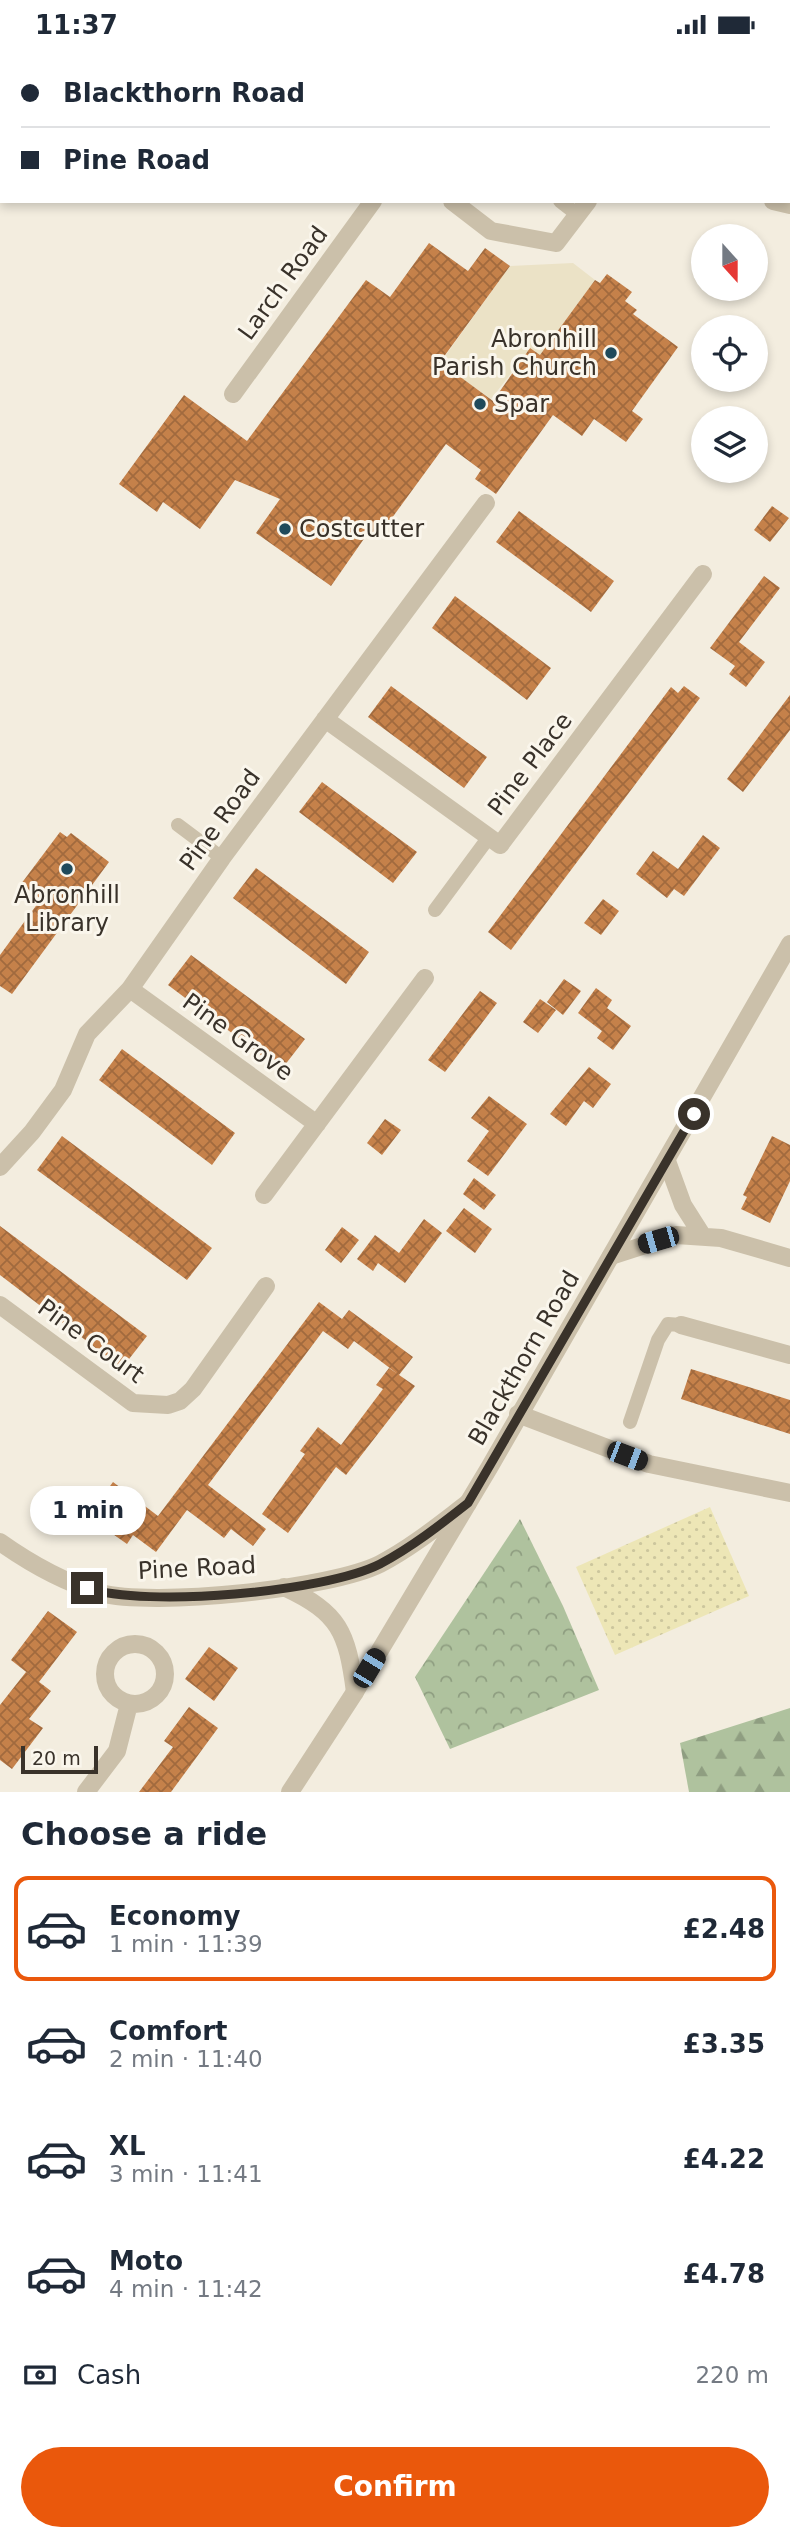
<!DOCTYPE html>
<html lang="en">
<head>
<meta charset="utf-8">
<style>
	:root { --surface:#fff; --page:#f6f6f7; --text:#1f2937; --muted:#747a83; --line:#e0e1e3; --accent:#ea580c }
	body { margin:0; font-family:"DejaVu Sans",sans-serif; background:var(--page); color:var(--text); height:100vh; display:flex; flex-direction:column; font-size:26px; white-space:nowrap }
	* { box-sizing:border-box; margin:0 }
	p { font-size:23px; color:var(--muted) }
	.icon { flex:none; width:38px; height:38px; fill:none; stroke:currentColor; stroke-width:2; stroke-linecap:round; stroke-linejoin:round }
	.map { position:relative; height:1743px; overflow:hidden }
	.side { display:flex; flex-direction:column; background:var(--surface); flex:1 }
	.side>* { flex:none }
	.guide { position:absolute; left:0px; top:0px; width:791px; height:154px; box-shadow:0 4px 10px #0003; display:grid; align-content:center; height:154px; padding:0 21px; background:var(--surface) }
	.needle { width:46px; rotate:159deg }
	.fabs { position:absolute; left:691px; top:175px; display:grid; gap:14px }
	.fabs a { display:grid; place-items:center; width:77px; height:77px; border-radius:50%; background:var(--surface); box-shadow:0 4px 10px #0003; font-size:35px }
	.scale { position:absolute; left:21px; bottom:18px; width:77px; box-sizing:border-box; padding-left:7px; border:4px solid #39322a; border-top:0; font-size:19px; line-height:24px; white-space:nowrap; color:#39322a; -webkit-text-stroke:5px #faf6ec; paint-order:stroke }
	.end { position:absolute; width:32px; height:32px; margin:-16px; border:9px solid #39322a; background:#fff; box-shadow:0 0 0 4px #fff }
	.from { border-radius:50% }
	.bubble { position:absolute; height:49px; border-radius:24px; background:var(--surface); box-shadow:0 4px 10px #0003; font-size:23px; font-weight:700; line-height:49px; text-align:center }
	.car { position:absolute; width:21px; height:42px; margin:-21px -10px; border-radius:9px; box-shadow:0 0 5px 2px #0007; background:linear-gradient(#222 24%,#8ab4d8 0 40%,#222 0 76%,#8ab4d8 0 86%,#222 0) }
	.guide b { display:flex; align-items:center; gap:24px; height:66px; font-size:26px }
	.guide b+b { border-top:2px solid var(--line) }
	.guide i { width:18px; height:18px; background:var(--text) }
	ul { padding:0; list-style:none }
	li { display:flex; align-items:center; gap:21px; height:105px; margin:0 14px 10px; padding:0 7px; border:4px solid transparent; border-radius:14px }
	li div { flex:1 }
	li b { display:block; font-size:26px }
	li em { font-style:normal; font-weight:700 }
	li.active { border-color:var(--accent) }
	li>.icon { width:63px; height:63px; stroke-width:1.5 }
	h2 { padding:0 21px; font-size:32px; line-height:84px }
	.pay { display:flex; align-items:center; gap:18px; height:77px; padding:0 21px; font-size:26px }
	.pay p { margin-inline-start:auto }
	.button { display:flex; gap:14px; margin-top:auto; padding:14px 21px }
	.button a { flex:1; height:80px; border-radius:42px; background:var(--accent); color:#fff; font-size:28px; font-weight:700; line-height:80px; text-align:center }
	.status { display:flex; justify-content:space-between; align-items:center; height:49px; padding:0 35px; background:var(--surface); direction:ltr }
	.status svg { height:19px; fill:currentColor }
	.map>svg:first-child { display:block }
	.forest { fill:url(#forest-firs) }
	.sand { fill:url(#sand-dots) }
	.park { fill:url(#park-crowns) }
	.plaza { fill:#ebe2c6 }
	.building { fill:url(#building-cross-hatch) }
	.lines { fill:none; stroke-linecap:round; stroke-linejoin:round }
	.service { stroke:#cbc0aa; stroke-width:14 }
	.minor { stroke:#cbc0aa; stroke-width:18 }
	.tertiary { stroke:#cbc0aa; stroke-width:18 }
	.route { stroke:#39322a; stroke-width:9 }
	.poi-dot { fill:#1f4a5b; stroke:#faf6ec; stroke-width:2.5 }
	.labels { text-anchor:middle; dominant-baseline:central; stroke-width:6; stroke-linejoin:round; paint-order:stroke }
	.street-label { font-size:24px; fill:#39322a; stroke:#faf6ec }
	.poi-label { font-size:24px; fill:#39322a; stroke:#faf6ec; text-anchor:start }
</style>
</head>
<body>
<div class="status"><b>11:37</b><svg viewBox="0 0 49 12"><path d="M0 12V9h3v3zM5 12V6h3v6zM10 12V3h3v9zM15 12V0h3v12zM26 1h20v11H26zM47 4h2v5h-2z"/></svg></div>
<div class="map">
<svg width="790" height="1743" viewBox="0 0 790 1743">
	<defs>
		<pattern id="forest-firs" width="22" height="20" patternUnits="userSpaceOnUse" patternTransform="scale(1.75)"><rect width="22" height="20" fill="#afc29e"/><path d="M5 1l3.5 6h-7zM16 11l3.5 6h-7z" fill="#8f9e81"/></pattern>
		<pattern id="sand-dots" width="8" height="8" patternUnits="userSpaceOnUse" patternTransform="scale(1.75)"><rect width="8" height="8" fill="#ede6b6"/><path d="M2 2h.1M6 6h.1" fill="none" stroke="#ccc69d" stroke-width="1.8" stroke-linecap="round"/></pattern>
		<pattern id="park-crowns" width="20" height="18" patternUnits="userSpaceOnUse" patternTransform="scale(1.75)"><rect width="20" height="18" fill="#afc29e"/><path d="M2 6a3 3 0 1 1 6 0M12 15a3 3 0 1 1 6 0" fill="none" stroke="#8f9e81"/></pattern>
		<pattern id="building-cross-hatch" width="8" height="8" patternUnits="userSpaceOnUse" patternTransform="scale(1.75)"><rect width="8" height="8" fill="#c5814a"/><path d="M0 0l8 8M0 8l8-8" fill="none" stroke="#a16a3e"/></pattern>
	</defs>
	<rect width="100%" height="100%" fill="#f3eddf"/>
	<path class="forest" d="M790 1659V1743H689L680 1694Z"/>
	<path class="sand" d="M710 1458 749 1547 615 1606 576 1518Z"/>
	<path class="park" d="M520 1470 563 1557 599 1641 450 1700 415 1628Z"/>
	<path class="plaza" d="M573 214 595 231 551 291 545 310 530 300 491 350 440 314 510 217Z"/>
	<path class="building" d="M429 194 468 222 485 199 510 217 440 313 493 352 530 299 540 306 595 231 600 234 607 225 632 243 625 252 637 261 633 265 678 298 632 362 643 370 626 393 594 370 582 387 553 366 496 445 475 430 481 421 446 395 389 473 375 489 368 484 331 537 256 484 280 450 235 431 200 480 163 453 157 463 119 435 184 346 247 392 366 231 390 248Z
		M772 457 789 469 770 493 754 481Z
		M519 462 614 532 591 563 496 493Z
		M764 527 780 539 739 593 765 613 746 638 729 625 735 617 710 599Z
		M455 547 551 619 527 651 432 579Z
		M391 637 487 708 464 739 368 668Z
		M684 637 700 649 511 901 488 883 671 638 678 644Z
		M790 646V681L743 743 727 730Z
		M322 733 417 803 393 834 299 763Z
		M60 783 67 788 71 784 109 813 12 945 0 937V906L41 850 21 835Z
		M703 786 720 799 684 847 674 840 667 849 636 825 653 802 678 820Z
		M256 819 369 903 346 935 233 849Z
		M603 850 619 862 601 886 584 874Z
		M191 906 305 990 281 1021 168 936Z
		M564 930 581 942 563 966 547 953Z
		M596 939 612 951 607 959 631 977 613 1001 597 989 602 982 578 964Z
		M480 942 497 954 445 1023 428 1011Z
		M540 950 556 961 538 984 523 973Z
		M122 1000 235 1084 212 1116 99 1031Z
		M589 1018 611 1035 593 1059 584 1052 566 1077 550 1065Z
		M489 1047 527 1075 488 1127 467 1112 489 1082 471 1069Z
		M385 1070 401 1081 382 1106 367 1094Z
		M62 1087 212 1199 187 1231 37 1121Z
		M772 1087 790 1096V1132L770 1174 741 1160 747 1148 743 1146Z
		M474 1129 496 1146 484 1161 463 1145Z
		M464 1159 492 1180 475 1204 446 1182Z
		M424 1170 442 1184 405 1234 378 1214 373 1222 357 1210 375 1186 399 1204Z
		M0 1177 147 1287 122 1319 0 1226Z
		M342 1178 359 1191 341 1214 325 1201Z
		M319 1253 342 1270 349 1261 413 1308 399 1326 354 1292 348 1300 323 1282 208 1436 266 1480 253 1497 231 1480 224 1489 187 1461 156 1503 133 1486 127 1495 110 1483 116 1475 94 1459 113 1433 158 1467Z
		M389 1319 415 1337 346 1426 336 1418 288 1484 262 1465 305 1405 300 1402 318 1378 341 1396 383 1340 376 1336Z
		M691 1320 790 1351V1385L681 1350Z
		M48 1562 77 1583 39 1633 11 1611Z
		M209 1598 238 1619 214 1652 185 1630Z
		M26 1623 51 1642 29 1670 43 1679 12 1720 0 1711V1656Z
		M189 1658 218 1679 171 1743H139L173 1698 164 1692Z"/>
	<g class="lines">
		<path class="service" d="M560 152 578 166
			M178 776 222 809
			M435 861 489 788
			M630 1373 658 1291 668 1275 681 1276"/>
		<path class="minor" d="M608 0 610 2
			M483 2 485 0
			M452 152 491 182 556 194 588 152
			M773 152 790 156
			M233 345 373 152
			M325 670 500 796 703 525
			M130 940 317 1075
			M667 1112 683 1156 702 1186
			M0 1118 32 1083 63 1041 87 985 130 940 222 809 486 454
			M264 1146 425 929
			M611 1207 676 1186 721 1189 790 1209
			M0 1256 133 1354 168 1356 180 1352 193 1340 266 1237
			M681 1276 790 1306
			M518 1365 649 1415 790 1444
			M0 1493C31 1515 63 1533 100 1544 154 1558 330 1540 380 1515 411 1499 439 1476 468 1454
			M284 1538C340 1564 347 1583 355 1643
			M105 1625a30 30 0 1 1 60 0a30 30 0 1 1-60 0Z
			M86 1743 117 1702 129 1655"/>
		<path class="tertiary" d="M290 1743 355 1643 489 1419 790 895"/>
	</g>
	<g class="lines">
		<path class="route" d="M87 1539C146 1559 325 1543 380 1515 412 1498 440 1476 468 1454L694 1065"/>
	</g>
	<g class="poi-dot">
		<circle cx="611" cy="304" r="7"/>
		<circle cx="480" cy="355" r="7"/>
		<circle cx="285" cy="480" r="7"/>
		<circle cx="67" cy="820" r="7"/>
	</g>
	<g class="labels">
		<g class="street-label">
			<text transform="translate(283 234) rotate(-54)">Larch Road</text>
			<text transform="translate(530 715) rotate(-53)">Pine Place</text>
			<text transform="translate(220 771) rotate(-54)">Pine Road</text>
			<text transform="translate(238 988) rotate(36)">Pine Grove</text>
			<text transform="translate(91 1292) rotate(36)">Pine Court</text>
			<text transform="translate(524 1309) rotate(-60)">Blackthorn Road</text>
			<text transform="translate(197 1519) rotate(-3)">Pine Road</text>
		</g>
		<g class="poi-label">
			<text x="597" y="290" text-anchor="end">Abronhill<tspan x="597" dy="28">Parish Church</tspan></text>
			<text x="494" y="355">Spar</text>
			<text x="299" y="480">Costcutter</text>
			<text x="67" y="846" text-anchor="middle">Abronhill<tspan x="67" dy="28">Library</tspan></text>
		</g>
	</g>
</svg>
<div class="fabs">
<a><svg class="needle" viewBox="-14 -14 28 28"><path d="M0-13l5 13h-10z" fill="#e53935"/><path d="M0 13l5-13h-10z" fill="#747a83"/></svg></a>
<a><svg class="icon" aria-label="locate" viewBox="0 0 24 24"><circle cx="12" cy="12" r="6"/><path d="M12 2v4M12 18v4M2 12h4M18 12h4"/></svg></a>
<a><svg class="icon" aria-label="layers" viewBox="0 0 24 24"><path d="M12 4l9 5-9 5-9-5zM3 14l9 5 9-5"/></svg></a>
</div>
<div class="scale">20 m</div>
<i class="end from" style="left:694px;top:1065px"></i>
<i class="end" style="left:87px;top:1539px"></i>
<div class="bubble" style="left:30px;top:1437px;width:116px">1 min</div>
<i class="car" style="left:658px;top:1191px;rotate:254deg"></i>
<i class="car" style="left:627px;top:1407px;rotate:111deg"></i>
<i class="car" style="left:369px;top:1619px;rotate:31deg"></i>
<div class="guide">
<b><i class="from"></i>Blackthorn Road</b>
<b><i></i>Pine Road</b>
</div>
</div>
<section class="side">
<h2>Choose a ride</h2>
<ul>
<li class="active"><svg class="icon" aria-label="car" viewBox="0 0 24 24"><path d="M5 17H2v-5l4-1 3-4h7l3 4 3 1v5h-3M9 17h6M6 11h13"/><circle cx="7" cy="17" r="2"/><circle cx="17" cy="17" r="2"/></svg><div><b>Economy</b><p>1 min · 11:39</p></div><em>£2.48</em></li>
<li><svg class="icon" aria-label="car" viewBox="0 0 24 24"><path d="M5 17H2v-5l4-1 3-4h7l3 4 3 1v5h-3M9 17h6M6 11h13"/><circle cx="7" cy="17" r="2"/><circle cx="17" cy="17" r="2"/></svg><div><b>Comfort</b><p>2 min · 11:40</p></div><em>£3.35</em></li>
<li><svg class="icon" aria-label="car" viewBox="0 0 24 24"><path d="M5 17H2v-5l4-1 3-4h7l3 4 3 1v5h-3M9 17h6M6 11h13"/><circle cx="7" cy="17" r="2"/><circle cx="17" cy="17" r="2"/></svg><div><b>XL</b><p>3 min · 11:41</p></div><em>£4.22</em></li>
<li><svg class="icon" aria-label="car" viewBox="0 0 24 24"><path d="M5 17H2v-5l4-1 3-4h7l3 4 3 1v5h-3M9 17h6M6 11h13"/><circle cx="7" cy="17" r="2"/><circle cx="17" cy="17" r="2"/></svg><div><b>Moto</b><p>4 min · 11:42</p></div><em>£4.78</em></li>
</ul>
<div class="pay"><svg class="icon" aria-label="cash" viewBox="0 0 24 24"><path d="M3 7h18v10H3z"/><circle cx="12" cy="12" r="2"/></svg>Cash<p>220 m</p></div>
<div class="button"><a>Confirm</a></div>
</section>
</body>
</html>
